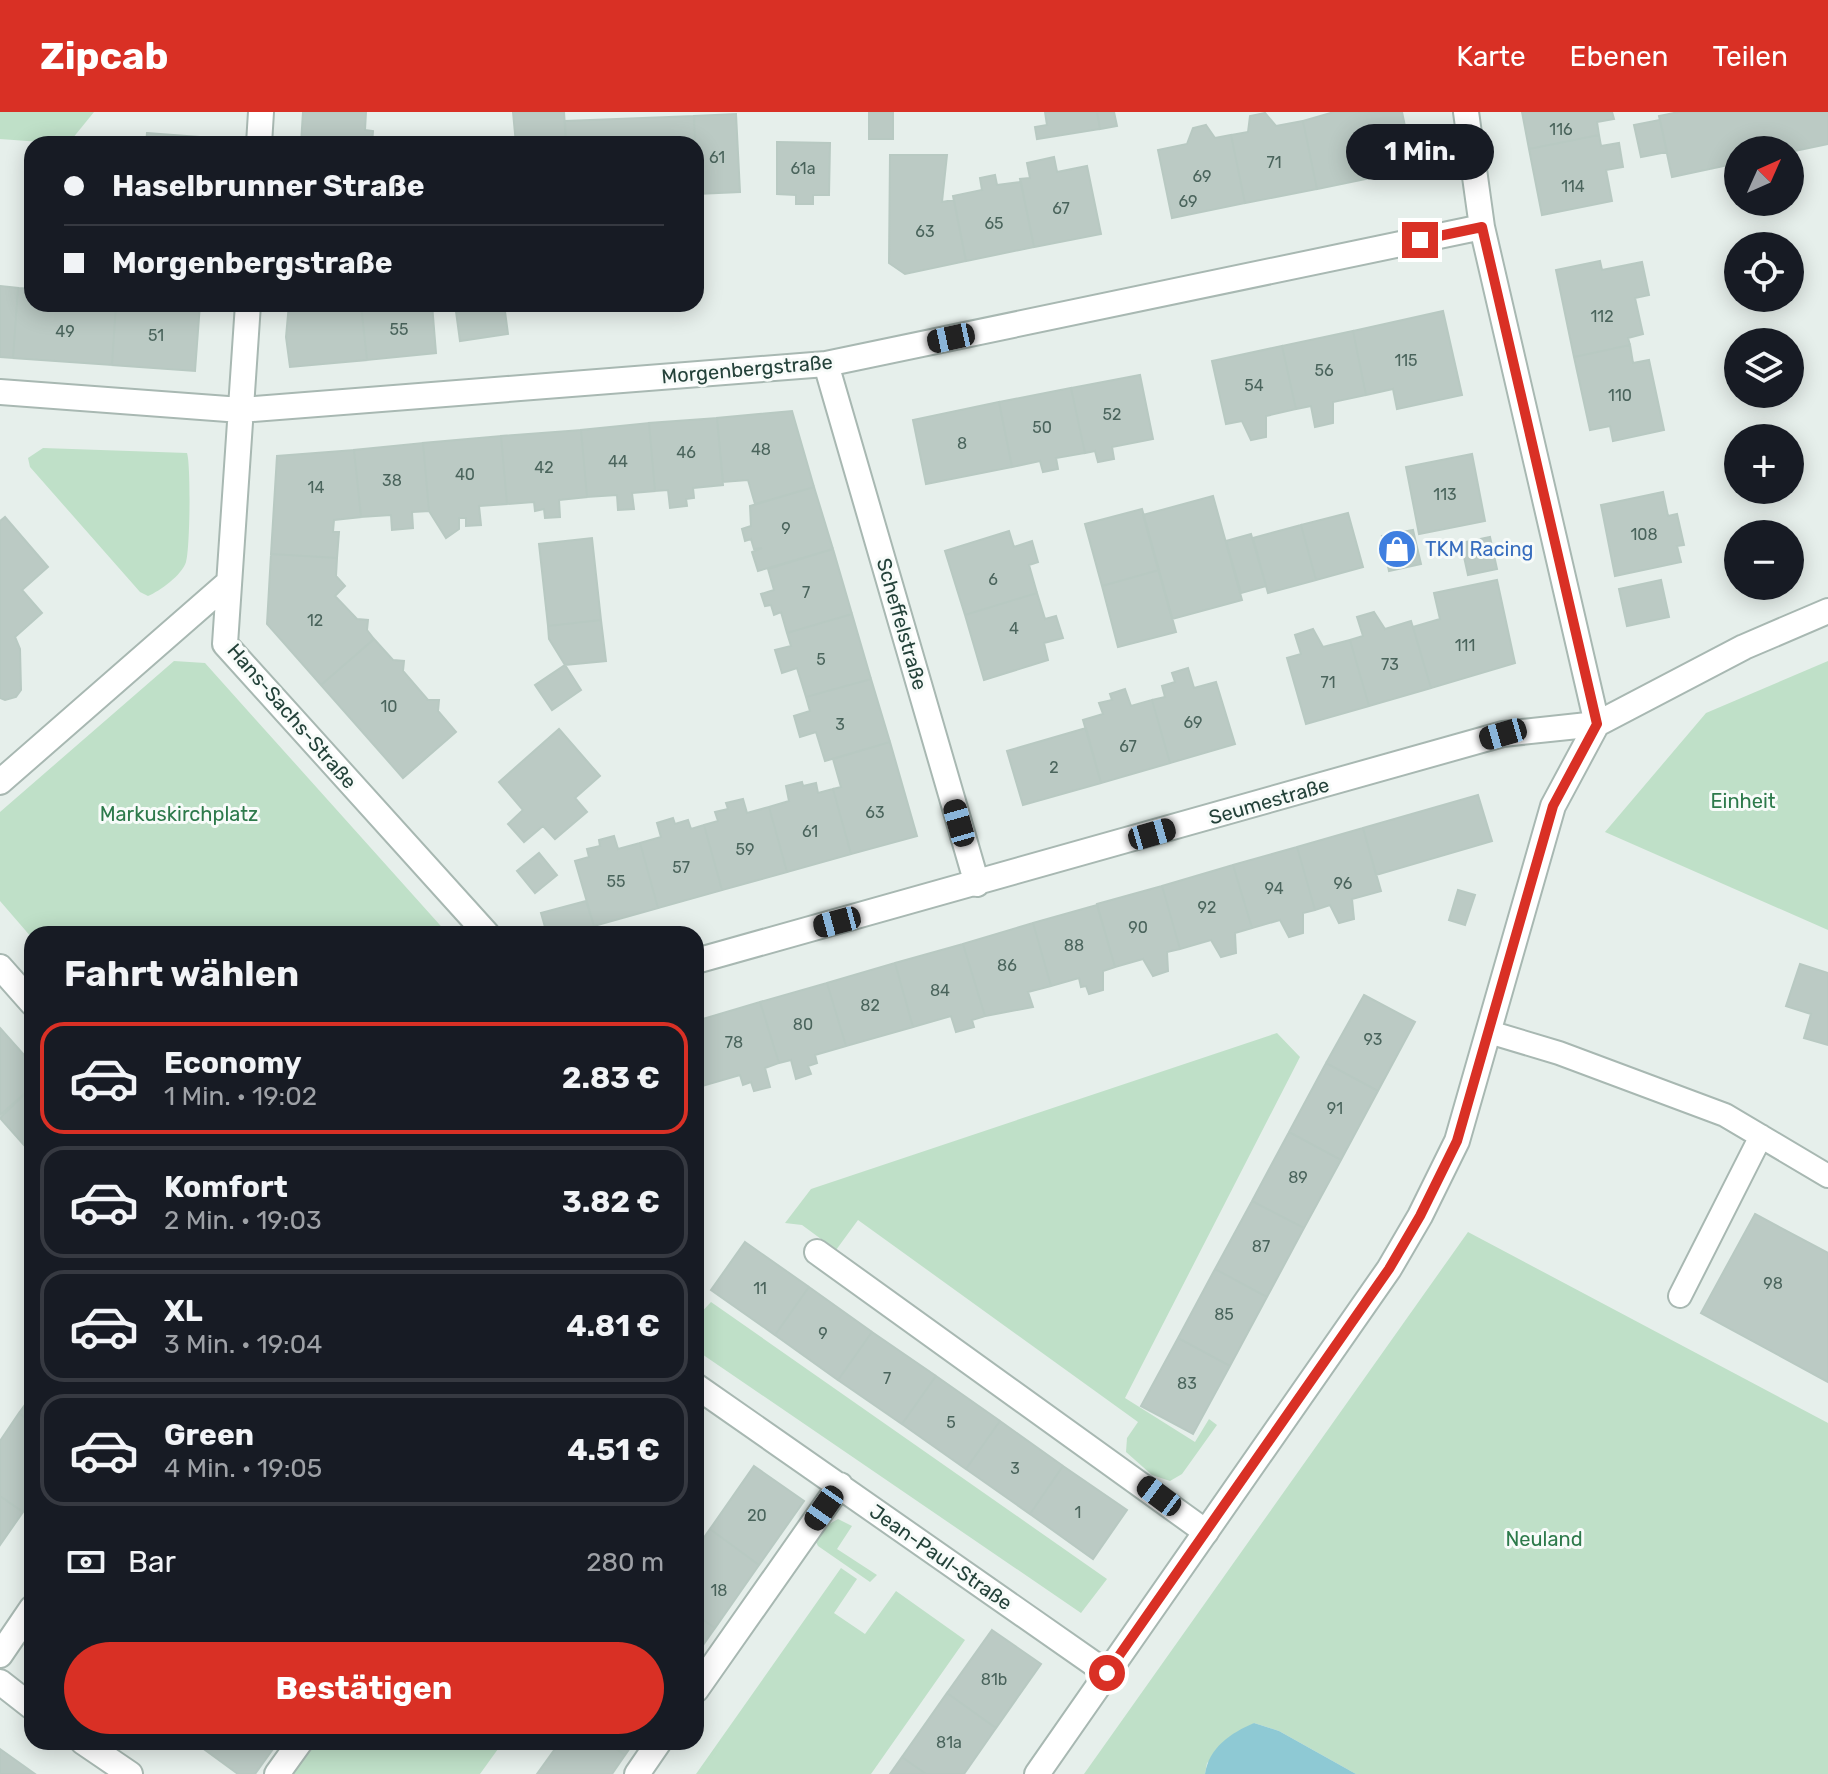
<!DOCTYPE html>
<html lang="de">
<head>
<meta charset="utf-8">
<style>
	:root { --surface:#171b24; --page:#242831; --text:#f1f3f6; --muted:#9ea1a6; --line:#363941; --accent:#d93025 }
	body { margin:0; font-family:Rubik,sans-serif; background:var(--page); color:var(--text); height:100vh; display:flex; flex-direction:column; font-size:30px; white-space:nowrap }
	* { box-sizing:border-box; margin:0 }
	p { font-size:26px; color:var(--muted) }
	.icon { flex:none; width:44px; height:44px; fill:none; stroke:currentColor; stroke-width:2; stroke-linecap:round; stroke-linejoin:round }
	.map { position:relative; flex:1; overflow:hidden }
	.panel { position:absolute; left:24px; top:814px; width:680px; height:824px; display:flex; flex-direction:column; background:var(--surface); border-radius:24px; box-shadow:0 4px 20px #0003 }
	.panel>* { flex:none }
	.hud { position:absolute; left:24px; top:24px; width:680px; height:176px; border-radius:24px; box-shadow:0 4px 20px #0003; display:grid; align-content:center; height:176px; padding:0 40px; background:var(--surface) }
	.needle { width:52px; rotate:45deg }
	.tools { position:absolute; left:1724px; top:24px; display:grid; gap:16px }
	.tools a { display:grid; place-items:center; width:80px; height:80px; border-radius:50%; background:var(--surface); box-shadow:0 4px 20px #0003; font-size:40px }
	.end { position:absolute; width:36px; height:36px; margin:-18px; border:10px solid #d93025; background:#fff; box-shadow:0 0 0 4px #fff }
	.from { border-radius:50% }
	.bubble { position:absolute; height:56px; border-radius:28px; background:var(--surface); box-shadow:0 4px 20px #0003; font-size:26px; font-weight:700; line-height:56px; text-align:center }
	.car { position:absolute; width:24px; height:48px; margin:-24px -12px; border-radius:10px; box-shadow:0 0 6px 2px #0007; background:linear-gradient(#222 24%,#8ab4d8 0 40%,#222 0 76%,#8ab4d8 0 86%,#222 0) }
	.hud b { display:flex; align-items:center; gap:28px; height:76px; font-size:30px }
	.hud b+b { border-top:2px solid var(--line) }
	.hud i { width:20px; height:20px; background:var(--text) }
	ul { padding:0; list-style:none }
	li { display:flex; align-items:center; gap:24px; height:112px; margin:0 16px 12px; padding:0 24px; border:4px solid var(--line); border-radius:24px }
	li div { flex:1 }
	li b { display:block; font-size:30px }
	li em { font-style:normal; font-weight:700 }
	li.selected { border-color:var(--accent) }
	li>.icon { width:72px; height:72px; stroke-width:1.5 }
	h2 { padding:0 40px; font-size:36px; line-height:96px }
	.pay { display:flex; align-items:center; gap:20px; height:88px; padding:0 40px; font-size:30px }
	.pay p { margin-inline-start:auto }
	.button { display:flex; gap:16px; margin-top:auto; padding:16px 40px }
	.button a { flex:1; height:92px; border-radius:48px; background:var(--accent); color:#fff; font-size:32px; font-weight:700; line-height:92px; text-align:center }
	header { display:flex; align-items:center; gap:48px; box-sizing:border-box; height:112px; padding:0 40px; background:var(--accent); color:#fff }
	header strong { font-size:38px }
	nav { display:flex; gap:44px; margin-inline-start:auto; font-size:28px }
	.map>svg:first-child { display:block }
	.green { fill:#bfe0c8 }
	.water { fill:#8ec9d4 }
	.building { fill:#bbcac4; stroke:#b8c9c2; stroke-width:2 }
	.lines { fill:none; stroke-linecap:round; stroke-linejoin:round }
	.service-casing { stroke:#a8b8b2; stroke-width:26 }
	.minor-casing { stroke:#a8b8b2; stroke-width:28 }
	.tertiary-casing { stroke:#a8b8b2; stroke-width:28 }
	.service { stroke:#fff; stroke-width:22 }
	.minor { stroke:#fff; stroke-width:24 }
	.tertiary { stroke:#fff; stroke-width:24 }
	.route { stroke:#d93025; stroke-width:10 }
	.labels { text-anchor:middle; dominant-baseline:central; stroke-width:6; stroke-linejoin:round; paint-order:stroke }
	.number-label { font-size:16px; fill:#4a645c }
	.street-label { font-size:20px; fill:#24423a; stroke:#f7fbf9 }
	.shop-label { font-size:20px; fill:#366cbe; stroke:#f7fbf9; text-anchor:start }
	.park-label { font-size:20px; fill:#2d7a4b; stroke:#f7fbf9 }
</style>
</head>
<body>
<header>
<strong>Zipcab</strong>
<nav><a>Karte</a><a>Ebenen</a><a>Teilen</a></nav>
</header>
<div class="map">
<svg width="1828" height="1662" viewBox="0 0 1828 1662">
	<rect width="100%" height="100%" fill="#e6efeb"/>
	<path class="green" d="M0 0H94L68 32 0 27Z
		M43 336 187 341C191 353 190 437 186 450 182 463 160 479 148 484L140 480 30 355 28 346Z
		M174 549 205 551 448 822H32V826L0 789V700Z
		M1828 549V818L1605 720 1706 601Z
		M1277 921 1300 945 1125 1286 1195 1330 1209 1307 1217 1313 1182 1362 1170 1369 1152 1363 1126 1340 1127 1326 1138 1310 858 1108 836 1138 802 1113 785 1111 811 1077Z
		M1468 1120 1828 1311V1662H1356L1279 1619 1254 1611 1207 1651 1205 1662H1084Z
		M711 1190 1107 1467 1081 1501 696 1238V1206Z
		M838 1407 852 1414 837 1437 877 1463 870 1470 818 1434 815 1428 824 1415Z
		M841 1456 857 1467 834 1501 865 1522 896 1479 965 1528 871 1662H696Z
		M307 1630H503L480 1662H284Z"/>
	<path class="water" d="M1254 1611 1279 1619 1356 1662H1205C1209 1635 1231 1621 1254 1611Z"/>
	<path class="building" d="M303 0H366L365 18 373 19 372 32H301Z
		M513 0H564L566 32H516Z
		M869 0H893V27H869Z
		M1045 0H1097L1100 17 1037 27 1035 15 1047 13Z
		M1097 0H1114L1117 14 1100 17Z
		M1334 0H1402L1414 57 1317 77 1303 9Z
		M1522 0H1612L1614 7 1597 10 1599 23 1529 37Z
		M1679 0H1828V32L1790 40 1738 38V51L1672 65 1659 4Z
		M1265 1 1276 14 1303 9 1317 77 1245 91 1231 23 1248 20 1250 4Z
		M736 2 740 80 697 82 694 4Z
		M694 4 695 32H566L565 9Z
		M1660 8 1667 40 1641 45 1634 13Z
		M1206 13 1215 26 1231 23 1245 91 1172 106 1158 38 1187 32 1193 16Z
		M147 21 212 26 211 32H146Z
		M1599 23 1601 34 1619 31 1623 55 1606 58 1612 89 1542 103 1529 37Z
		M777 30 830 31 829 83H813V92H796V83L777 82Z
		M890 43H947L942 90 954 88 966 149 905 162 889 151Z
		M1054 45 1057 60 1087 54 1101 122 1034 135 1020 67 1030 66 1027 51Z
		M995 63 997 73 1021 70 1034 135 966 149 953 84 982 78 980 66Z
		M1600 149 1602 158 1642 150 1649 183 1635 186 1643 222 1628 226 1630 233 1574 245 1556 158Z
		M0 174 18 176 13 246 0 245Z
		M18 176 32 177V192H116L112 253 13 246Z
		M116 192H200L195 259 112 253Z
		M289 192H361L367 248 290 255 286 225Z
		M361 192H432L436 241 367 248Z
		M455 192H504L508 222 460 229Z
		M1443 199 1462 283 1397 297 1393 277 1366 283 1353 219Z
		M1353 219 1366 283 1333 290V311L1315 315 1311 294 1296 297 1282 234Z
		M1630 233 1633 251 1649 248 1664 318 1613 329 1610 314 1590 318 1574 245Z
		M1282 234 1296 297 1266 304V325L1251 328 1242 309 1226 312 1212 249Z
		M1140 263 1153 327 1112 335 1114 347 1098 350 1095 339 1085 341 1071 276Z
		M1071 276 1085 341 1056 346 1058 357 1043 360 1040 349 1012 355 999 290Z
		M999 290 1012 355 926 372 913 308Z
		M792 299 814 375 755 392 748 368 723 370 717 306Z
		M717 306 723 373 693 376 694 386 686 387 687 394 670 396 668 378 655 379 649 311Z
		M649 311 655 379 632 381 634 397 618 398 617 383 587 385 581 318Z
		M581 318 587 385 559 388 560 405 545 406 544 397 535 399 534 390 507 392 501 324Z
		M501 324 507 392 479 394 481 413 466 414V406H459V417L446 426 429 399 423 331Z
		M423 331 429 399 412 400 413 416 392 418 391 403 361 405 354 338Z
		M354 338 361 405 334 408 333 420H339L337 446 271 442 277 344Z
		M1472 342 1485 409 1419 422 1406 355Z
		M814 375 833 437 758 459 752 440 762 436 754 437 751 427 745 429 742 417 751 414 750 394Z
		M1663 380 1668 404 1677 402 1684 433 1677 434 1681 450 1615 464 1601 393Z
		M1213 384 1242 488 1172 507 1143 403Z
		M1142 397 1159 458 1102 474 1085 412Z
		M1348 401 1363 455 1316 468 1301 413Z
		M5 405 48 455 22 478 42 501 15 525 20 537 21 578 16 585 5 588 0 586V409Z
		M1301 413 1316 468 1268 481 1253 426Z
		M1413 418 1421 452 1389 459 1382 424Z
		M1009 419 1014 435 1032 429 1038 450 1029 453 1037 481 965 503 945 439Z
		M1251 422 1266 474 1241 481 1226 429Z
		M1490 425 1497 457 1468 463 1461 431Z
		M592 426 601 508 548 514 539 432Z
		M833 437 852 502 787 521 781 500 774 503 771 493 765 494 761 482 774 478 768 457Z
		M271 442 337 446 336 464 345 474 335 484 357 507 368 508 367 518 374 527 321 573 267 512Z
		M1159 458 1176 520 1118 535 1102 474Z
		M1497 468 1515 551 1431 576 1413 515 1440 507 1434 481Z
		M1661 468 1669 505 1627 514 1619 477Z
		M1037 481 1045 507 1056 504 1063 526 1044 531 1048 548 984 568 965 503Z
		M1374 500 1385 517 1411 509 1431 576 1369 594 1350 528 1363 524 1357 505Z
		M852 502 871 567 806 585 797 556 782 561 775 538 791 534 787 521Z
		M601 508 606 549 565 553 549 527 548 514Z
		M1313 517 1323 535 1350 528 1369 594 1306 612 1287 546 1301 542 1295 523Z
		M374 527 393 548 404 549 403 559 428 588H439L438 599 456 620 403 666 321 573Z
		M565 553 581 578 552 598 535 573Z
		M1188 556 1194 576 1216 570 1235 632 1170 651 1152 588 1165 585 1162 574 1175 570 1172 561Z
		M871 567 890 630 825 649 816 620 800 625 794 604 810 599 806 585Z
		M1125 577 1131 594 1152 588 1170 651 1101 671 1083 608 1103 602 1099 591 1112 588 1110 582Z
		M1086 616 1101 671 1023 693 1007 639Z
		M559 617 600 664 575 686 587 700 555 727 543 714 524 730 508 712 523 698 499 670Z
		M890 630 917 724 851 742 833 677 841 675 833 647Z
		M802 670 803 674 816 671 818 681 833 677 851 742 787 760 769 695 789 689 786 674Z
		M1478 683 1492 729 1376 763 1363 716Z
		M743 687 747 701 769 695 787 760 722 778 704 713 718 709 715 700 728 697 726 691Z
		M673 706 675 712 688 708 691 717 704 713 722 778 658 796 640 731 661 725 657 711Z
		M1363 716 1381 779 1352 787 1354 807 1339 811 1330 793 1315 798 1297 735Z
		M614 724 618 737 640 731 658 796 594 814 575 749 589 745 587 737 600 734 599 728Z
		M1297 735 1315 798 1303 801V821L1289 825 1280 808 1252 816 1233 753Z
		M539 741 557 763 535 781 517 759Z
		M1233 753 1252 816 1235 821 1236 841 1221 845 1211 828 1180 837 1162 774Z
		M1162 774 1180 837 1167 840 1168 859 1153 864 1143 847 1115 855 1097 792Z
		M1458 778 1475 783 1465 813 1449 808Z
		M586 789 594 814 566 822H547L541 801Z
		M1097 793 1115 855 1103 859V878L1089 882 1086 874 1081 875 1079 866 1051 874 1033 811Z
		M1033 811 1051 874 1028 880 1033 895 985 904 963 832Z
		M963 832 985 904 972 908 974 915 956 920 951 904 913 915 895 851Z
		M895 851 913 915 846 934 827 871Z
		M1800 852 1828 861V933L1804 926 1811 902 1786 894Z
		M827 871 846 934 815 943 817 951 808 954 811 962 796 967 791 948 779 951 760 890Z
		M1364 883 1415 910 1378 979 1326 951Z
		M760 890 779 951 765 956 770 975 754 979 751 970 743 973 740 963 702 974 696 954V909Z
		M0 916 32 952V975L0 1003Z
		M1326 951 1378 979 1341 1048 1289 1020Z
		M32 975V1042L0 1006Z
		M1289 1020 1341 1048 1304 1116 1252 1089Z
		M1252 1089 1304 1116 1267 1185 1215 1157Z
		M1755 1102 1828 1141V1270L1701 1201Z
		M745 1130 809 1175 775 1223 711 1178Z
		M1215 1157 1267 1185 1230 1254 1178 1226Z
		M809 1175 872 1220 838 1268 775 1223Z
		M872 1220 936 1264 902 1312 838 1268Z
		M1178 1226 1230 1254 1193 1322 1141 1294Z
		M936 1264 1000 1309 966 1357 902 1312Z
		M32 1283V1311L19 1301Z
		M19 1301 32 1311V1387L23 1400 0 1384V1329Z
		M1000 1309 1063 1354 1030 1402 966 1357Z
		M754 1354 804 1389 759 1453 710 1417Z
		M1063 1354 1127 1398 1093 1447 1030 1402Z
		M0 1384 23 1400 0 1433Z
		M710 1417 759 1453 715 1516 696 1503V1437Z
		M696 1503 715 1516 696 1543Z
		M992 1518 1041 1552 996 1616 947 1581Z
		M947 1581 996 1616 964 1662H926L902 1645Z
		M204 1630H278L255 1662H238L201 1635Z
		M560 1630H606L625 1643 612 1662H537Z
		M606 1630H634L625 1643Z
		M0 1637 35 1662H0Z
		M902 1645 926 1662H890Z"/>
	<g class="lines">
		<g class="service-casing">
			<path id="service" d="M1489 920 1559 941 1725 1003 1828 1064
				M1680 1184 1761 1024"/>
		</g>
		<g class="minor-casing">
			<path id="minor" d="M259 32 261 0
				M248 192 225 532 487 822
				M826 252 977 772
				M0 280 241 298 826 252 1482 115
				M0 670 229 470
				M696 849 1503 622 1597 612 1482 115 1466 0
				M0 855 32 891
				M817 1140 1206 1420
				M696 1274 1107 1561
				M0 1543 32 1496
				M0 1570 32 1595
				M696 1578 840 1373
				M83 1630 130 1662
				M277 1662 300 1630
				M637 1662 659 1630"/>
		</g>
		<g class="tertiary-casing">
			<path id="tertiary" d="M1037 1662 1389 1157 1420 1104 1457 1029 1553 694 1597 612 1744 535 1828 499"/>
		</g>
		<use href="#service" class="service"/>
		<use href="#minor" class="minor"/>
		<use href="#tertiary" class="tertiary"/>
	</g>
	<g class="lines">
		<path class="route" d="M1107 1561 1389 1157 1420 1104 1457 1029 1553 694 1597 612 1482 115 1420 128"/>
	</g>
	<defs>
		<g id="shop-disc" transform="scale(2)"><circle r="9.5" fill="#3f7fe0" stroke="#f7fbf9"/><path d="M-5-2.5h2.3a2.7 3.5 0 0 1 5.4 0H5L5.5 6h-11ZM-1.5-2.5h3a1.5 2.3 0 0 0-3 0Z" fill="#fff"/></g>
	</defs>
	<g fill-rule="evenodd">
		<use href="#shop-disc" x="1397" y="437"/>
	</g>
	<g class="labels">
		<g class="number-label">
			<text x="1561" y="17">116</text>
			<text x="717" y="45">61</text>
			<text x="1274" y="50">71</text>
			<text x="803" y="56">61a</text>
			<text x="1202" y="64">69</text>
			<text x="1573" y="74">114</text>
			<text x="1188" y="89">69</text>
			<text x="1061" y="96">67</text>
			<text x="994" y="111">65</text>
			<text x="925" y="119">63</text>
			<text x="1602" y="204">112</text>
			<text x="399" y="217">55</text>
			<text x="65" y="219">49</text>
			<text x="156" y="223">51</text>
			<text x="1406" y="248">115</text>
			<text x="1324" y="258">56</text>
			<text x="1254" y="273">54</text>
			<text x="1620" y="283">110</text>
			<text x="1112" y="302">52</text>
			<text x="1042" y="315">50</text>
			<text x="962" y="331">8</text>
			<text x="761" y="337">48</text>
			<text x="686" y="340">46</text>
			<text x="618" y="349">44</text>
			<text x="544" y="355">42</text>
			<text x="465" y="362">40</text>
			<text x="392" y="368">38</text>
			<text x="316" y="375">14</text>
			<text x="1445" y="382">113</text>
			<text x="786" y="416">9</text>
			<text x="1644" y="422">108</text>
			<text x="993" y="467">6</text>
			<text x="806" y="480">7</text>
			<text x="315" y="508">12</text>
			<text x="1014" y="516">4</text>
			<text x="1465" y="533">111</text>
			<text x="821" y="547">5</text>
			<text x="1390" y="552">73</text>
			<text x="1328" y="570">71</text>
			<text x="389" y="594">10</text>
			<text x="1193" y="610">69</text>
			<text x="840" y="612">3</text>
			<text x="1128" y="634">67</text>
			<text x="1054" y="655">2</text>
			<text x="875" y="700">63</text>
			<text x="810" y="719">61</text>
			<text x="745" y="737">59</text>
			<text x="681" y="755">57</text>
			<text x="616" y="769">55</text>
			<text x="1343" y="771">96</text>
			<text x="1274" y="776">94</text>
			<text x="1207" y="795">92</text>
			<text x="1138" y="815">90</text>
			<text x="1074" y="833">88</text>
			<text x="1007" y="853">86</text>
			<text x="940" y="878">84</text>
			<text x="870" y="893">82</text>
			<text x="803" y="912">80</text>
			<text x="1373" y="927">93</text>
			<text x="734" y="930">78</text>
			<text x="1335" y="996">91</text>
			<text x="1298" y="1065">89</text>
			<text x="1261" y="1134">87</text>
			<text x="1773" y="1171">98</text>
			<text x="760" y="1176">11</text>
			<text x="1224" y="1202">85</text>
			<text x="823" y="1221">9</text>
			<text x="887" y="1266">7</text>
			<text x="1187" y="1271">83</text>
			<text x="951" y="1310">5</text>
			<text x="1015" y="1356">3</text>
			<text x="1078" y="1400">1</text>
			<text x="757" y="1403">20</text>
			<text x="719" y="1478">18</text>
			<text x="994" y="1567">81b</text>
			<text x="949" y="1630">81a</text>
		</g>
		<g class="street-label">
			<text transform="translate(747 257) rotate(-5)">Morgenbergstraße</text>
			<text transform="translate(902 512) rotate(74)">Scheffelstraße</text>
			<text transform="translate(292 604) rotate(49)">Hans-Sachs-Straße</text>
			<text transform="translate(1269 689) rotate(-16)">Seumestraße</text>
			<text transform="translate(941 1445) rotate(35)">Jean-Paul-Straße</text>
		</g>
		<g class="shop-label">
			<text x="1425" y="437">TKM Racing</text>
		</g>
		<g class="park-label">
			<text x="1743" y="689">Einheit</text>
			<text x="179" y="702">Markuskirchplatz</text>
			<text x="1544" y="1427">Neuland</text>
		</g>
	</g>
</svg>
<div class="tools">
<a><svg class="needle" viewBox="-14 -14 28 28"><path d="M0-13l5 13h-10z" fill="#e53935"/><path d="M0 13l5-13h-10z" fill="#9ea1a6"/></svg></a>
<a><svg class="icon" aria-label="locate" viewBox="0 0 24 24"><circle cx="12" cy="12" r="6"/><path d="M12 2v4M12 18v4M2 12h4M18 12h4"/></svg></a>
<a><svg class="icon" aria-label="layers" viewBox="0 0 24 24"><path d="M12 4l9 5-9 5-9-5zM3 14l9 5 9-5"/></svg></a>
<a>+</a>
<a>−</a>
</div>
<i class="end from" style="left:1107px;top:1561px"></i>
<i class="end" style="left:1420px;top:128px"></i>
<div class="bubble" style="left:1346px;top:12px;width:148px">1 Min.</div>
<i class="car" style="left:951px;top:226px;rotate:258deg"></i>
<i class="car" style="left:1503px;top:622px;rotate:254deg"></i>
<i class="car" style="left:959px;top:711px;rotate:344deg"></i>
<i class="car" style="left:1152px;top:722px;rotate:74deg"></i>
<i class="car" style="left:837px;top:810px;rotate:255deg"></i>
<i class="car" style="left:1159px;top:1384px;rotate:307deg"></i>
<i class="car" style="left:824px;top:1396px;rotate:215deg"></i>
<div class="hud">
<b><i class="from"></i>Haselbrunner Straße</b>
<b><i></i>Morgenbergstraße</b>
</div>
<section class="panel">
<h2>Fahrt wählen</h2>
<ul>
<li class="selected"><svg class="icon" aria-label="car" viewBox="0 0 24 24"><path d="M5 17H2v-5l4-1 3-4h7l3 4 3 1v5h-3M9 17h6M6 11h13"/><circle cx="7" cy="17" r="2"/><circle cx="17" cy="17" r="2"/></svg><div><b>Economy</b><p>1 Min. · 19:02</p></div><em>2.83 €</em></li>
<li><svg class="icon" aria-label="car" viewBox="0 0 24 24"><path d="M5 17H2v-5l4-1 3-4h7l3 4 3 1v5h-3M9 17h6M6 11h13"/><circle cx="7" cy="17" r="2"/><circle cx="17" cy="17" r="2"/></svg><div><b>Komfort</b><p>2 Min. · 19:03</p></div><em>3.82 €</em></li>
<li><svg class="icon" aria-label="car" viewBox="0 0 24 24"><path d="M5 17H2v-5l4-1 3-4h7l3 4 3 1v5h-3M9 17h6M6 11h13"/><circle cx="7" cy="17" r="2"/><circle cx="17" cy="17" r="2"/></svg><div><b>XL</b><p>3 Min. · 19:04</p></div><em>4.81 €</em></li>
<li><svg class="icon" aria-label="car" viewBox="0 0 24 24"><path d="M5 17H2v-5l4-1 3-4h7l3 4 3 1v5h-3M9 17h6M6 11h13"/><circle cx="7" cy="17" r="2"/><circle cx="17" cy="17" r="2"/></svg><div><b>Green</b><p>4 Min. · 19:05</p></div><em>4.51 €</em></li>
</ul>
<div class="pay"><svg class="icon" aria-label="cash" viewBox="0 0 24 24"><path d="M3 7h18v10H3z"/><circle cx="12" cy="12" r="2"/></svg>Bar<p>280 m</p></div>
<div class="button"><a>Bestätigen</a></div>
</section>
</div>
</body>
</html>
